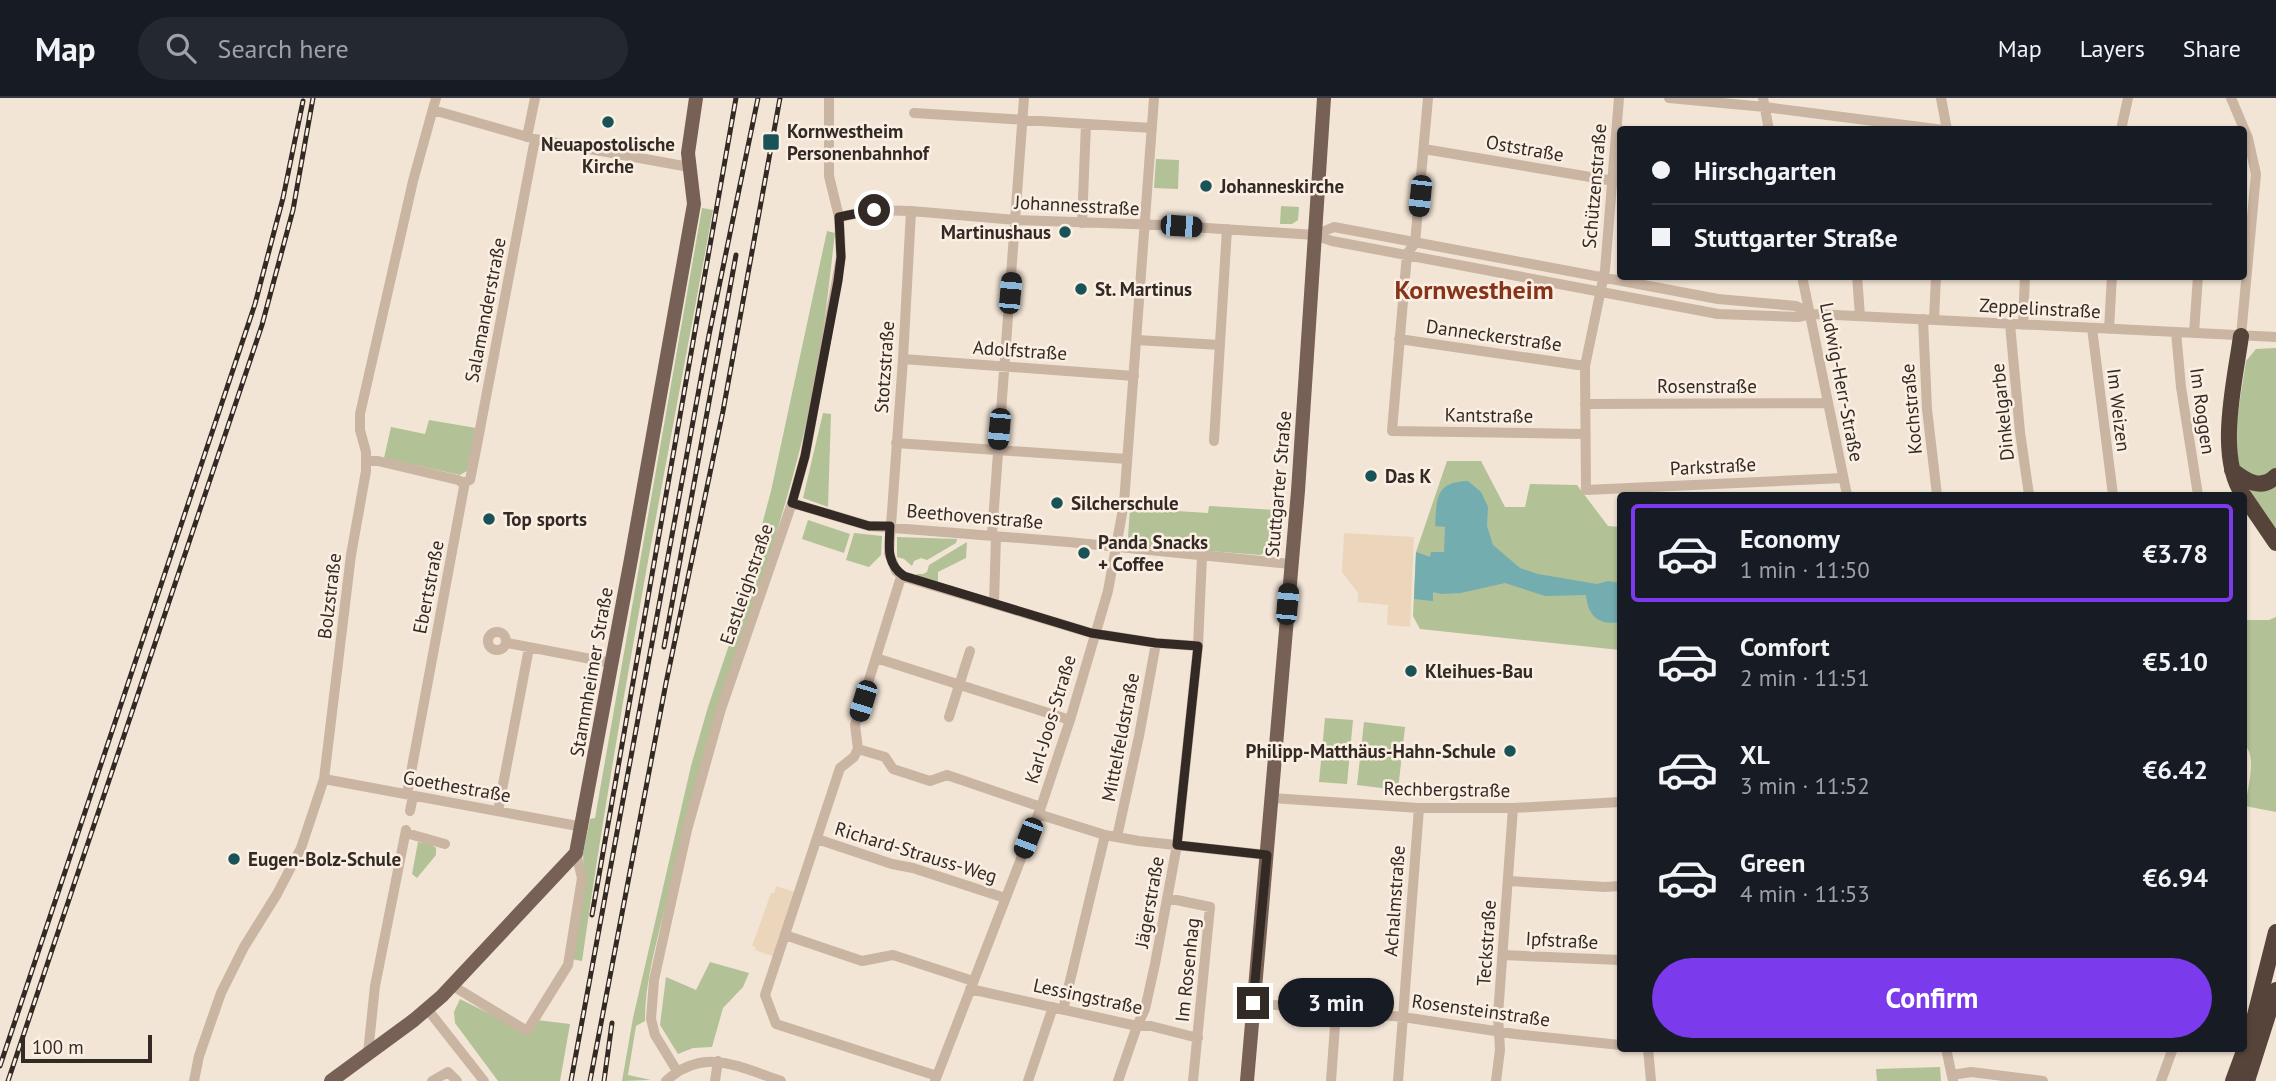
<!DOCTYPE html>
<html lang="en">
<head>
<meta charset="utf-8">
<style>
	:root { --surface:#171b24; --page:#242831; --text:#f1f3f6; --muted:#9ea1a6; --line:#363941; --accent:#7c3aed }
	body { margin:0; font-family:"PT Sans",sans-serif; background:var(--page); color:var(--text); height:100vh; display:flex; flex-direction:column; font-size:26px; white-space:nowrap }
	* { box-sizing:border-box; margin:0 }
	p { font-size:23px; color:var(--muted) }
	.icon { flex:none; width:38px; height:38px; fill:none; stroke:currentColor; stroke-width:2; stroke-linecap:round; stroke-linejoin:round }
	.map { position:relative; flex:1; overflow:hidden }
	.details { position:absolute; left:1617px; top:394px; width:630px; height:560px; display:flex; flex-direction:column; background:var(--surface); border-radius:7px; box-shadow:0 2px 5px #0004 }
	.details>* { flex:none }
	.guide { position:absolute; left:1617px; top:28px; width:630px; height:154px; border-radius:7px; box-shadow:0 2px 5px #0004; display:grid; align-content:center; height:154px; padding:0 35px; background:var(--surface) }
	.scale { position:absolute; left:21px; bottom:18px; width:131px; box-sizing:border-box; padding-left:7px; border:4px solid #342a25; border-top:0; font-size:19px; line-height:24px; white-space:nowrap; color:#342a25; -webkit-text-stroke:5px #faefe2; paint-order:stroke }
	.end { position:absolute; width:32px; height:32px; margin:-16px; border:9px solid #342a25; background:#fff; box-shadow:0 0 0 4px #fff }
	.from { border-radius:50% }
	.bubble { position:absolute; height:49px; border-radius:24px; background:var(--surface); box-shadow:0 2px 5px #0004; font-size:23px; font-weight:600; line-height:49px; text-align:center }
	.car { position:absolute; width:21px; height:42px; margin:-21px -10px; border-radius:9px; box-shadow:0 0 5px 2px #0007; background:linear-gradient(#222 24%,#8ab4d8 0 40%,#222 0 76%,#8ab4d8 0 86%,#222 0) }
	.guide b { display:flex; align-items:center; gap:24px; height:66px; font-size:26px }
	.guide b+b { border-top:2px solid var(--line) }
	.guide i { width:18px; height:18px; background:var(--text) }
	ul { padding:12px 0 0; list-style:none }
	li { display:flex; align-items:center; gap:21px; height:98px; margin:0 14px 10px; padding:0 21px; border:4px solid transparent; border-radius:7px }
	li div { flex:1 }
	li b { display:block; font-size:26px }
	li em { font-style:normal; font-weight:600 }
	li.current { border-color:var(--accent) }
	li>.icon { width:63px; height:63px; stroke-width:1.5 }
	.button { display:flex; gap:14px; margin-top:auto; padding:14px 35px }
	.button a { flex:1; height:80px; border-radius:42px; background:var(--accent); color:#fff; font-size:28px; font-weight:600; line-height:80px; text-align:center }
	header { display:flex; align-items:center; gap:42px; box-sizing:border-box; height:98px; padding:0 35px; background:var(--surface); border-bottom:2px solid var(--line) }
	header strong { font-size:33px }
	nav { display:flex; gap:38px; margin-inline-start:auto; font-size:24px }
	.search { width:490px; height:63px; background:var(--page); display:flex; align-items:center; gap:18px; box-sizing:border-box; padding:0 24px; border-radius:38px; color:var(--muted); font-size:26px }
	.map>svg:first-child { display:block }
	.green { fill:#b2c196 }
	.plaza { fill:#ebd6bc }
	.water { fill:#74adb0 }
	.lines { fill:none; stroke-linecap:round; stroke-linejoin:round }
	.minor { stroke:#cab4a2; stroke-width:10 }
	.major { stroke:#776055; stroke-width:14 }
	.highway { stroke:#56443b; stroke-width:16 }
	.rail-casing { stroke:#342a25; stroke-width:5 }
	.rail { stroke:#faefe2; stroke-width:2.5; stroke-dasharray:8; stroke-linecap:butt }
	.route { stroke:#342a25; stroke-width:9 }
	.poi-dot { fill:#195357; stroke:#faefe2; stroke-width:2.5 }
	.labels { text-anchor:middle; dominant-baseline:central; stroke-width:5; stroke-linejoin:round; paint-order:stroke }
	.poi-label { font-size:19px; font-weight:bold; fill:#342a25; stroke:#faefe2; text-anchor:start }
	.street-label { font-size:19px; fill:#342a25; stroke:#faefe2 }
	.district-label { font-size:26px; font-weight:bold; fill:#87351a; stroke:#faefe2 }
</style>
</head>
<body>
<header>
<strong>Map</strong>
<div class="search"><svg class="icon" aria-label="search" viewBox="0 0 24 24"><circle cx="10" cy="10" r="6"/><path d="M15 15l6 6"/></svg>Search here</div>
<nav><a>Map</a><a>Layers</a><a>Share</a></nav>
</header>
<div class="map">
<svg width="2276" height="983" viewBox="0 0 2276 983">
	<rect width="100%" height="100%" fill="#f2e5d6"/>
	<path class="green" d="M1156 61 1179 62 1178 91 1154 90Z
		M1281 108 1299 109 1298 122 1292 126H1280Z
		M702 110 713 112C667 362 618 611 582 863L571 861 584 781 583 756 590 721 595 720Z
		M827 133 835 135C828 194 822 255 809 313 784 426 743 534 710 644 693 700 678 757 664 814 655 850 645 885 645 923L636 928 628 977 651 982 622 983 633 920 691 668 708 609 733 535 771 393Z
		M2276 250V373L2267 379H2249L2240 373 2233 347 2246 263 2256 251Z
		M823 315 831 316 828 409 803 400Z
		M429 322 476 330 467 373 460 377 384 360 391 329 425 336Z
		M1447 363H1481L1505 409H1525L1530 386 1577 387 1608 428 1620 429V552L1420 531 1413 518 1416 454Z
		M2240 387C2253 392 2263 396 2276 387V440Z
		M1209 408 1275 412V429L1281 430C1277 443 1273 451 1260 457L1134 447 1128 439 1130 410 1208 415Z
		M808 422 850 436 844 455 802 441Z
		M854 435 882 438 881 457 869 469 846 462Z
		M897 439 957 441 956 445 927 462 921 460 914 463 912 468 904 461 897 459Z
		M967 444 966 460 938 474V484L915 479 917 476H923L927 474 929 467Z
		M2276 519V714L2245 708C2247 693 2258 656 2244 647V522H2269Z
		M1325 620 1353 622 1347 686 1319 684Z
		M1364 624 1405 629 1398 692 1357 687Z
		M418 744 431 746 436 750V757L417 780 412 776Z
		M710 864 749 875 743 889 723 910 712 949 693 950 678 956 660 927 666 879 696 892Z
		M460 901 526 934 537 922 570 926 560 983H498L455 925 454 914Z
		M1940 969 1941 983H1877L1876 971Z"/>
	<path class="plaza" d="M1344 435 1414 439 1410 529 1387 527 1388 507 1358 504V495L1342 474Z
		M776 788 795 794 775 859 755 852 756 849 752 848 771 795H774Z"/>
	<path class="water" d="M1468 383 1481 394 1488 409 1487 428 1493 447 1520 470 1538 476 1597 486 1608 483 1620 485V524C1599 528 1588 518 1586 497L1545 498 1505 485 1461 495 1441 496 1433 494V503L1414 501 1416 454 1430 459 1431 454H1444L1445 429 1435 428C1437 400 1435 384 1468 383Z"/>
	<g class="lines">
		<path class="minor" d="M1428 0 1415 145 1407 156 1392 333 1585 336
			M1619 0 1605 172 1585 268 1586 392 1843 380
			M1669 0 1765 9 1944 32
			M1763 0 1769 32
			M1941 0 1947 32
			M2231 0 2248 40 2256 76 2241 238
			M433 12 535 41 689 69
			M914 15 1152 30
			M2121 32 2128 0
			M527 39 535 0
			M1424 51 1620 84
			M911 113 903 261 889 455 896 473 904 479 1091 535 1156 545 1198 548
			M839 119 874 112 911 113 1016 122 1161 127 1315 137 1332 143 1718 216 1799 219 1811 216 1836 217 2276 239
			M1082 125 1086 26
			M1315 137 1334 129 1718 201 1796 208 1811 216
			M1802 178 1847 397
			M1857 178 1860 218
			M1923 221 1927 311 1937 397
			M1934 222 1936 178
			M2010 226 2020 334 2029 397
			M2023 227 2025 178
			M2092 230 2113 397
			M2109 231 2112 178
			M2176 234 2181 289 2198 397
			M2194 235 2198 178
			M1399 241 1585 268
			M1137 242 1220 247
			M903 261 1134 278
			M1585 306 1828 305
			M1214 343 1227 131
			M896 345 1127 361
			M367 363H378L458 382 463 385
			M463 385 470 382 476 352 535 41
			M792 405 869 428 1068 444 1291 466
			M992 437 1024 0
			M900 482 855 627 858 651 854 659 840 670 765 897 776 926 937 978
			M994 505 996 438
			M488 543a9 9 0 1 1 18 0a9 9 0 1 1-18 0Z
			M507 545 612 565
			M876 560 1070 622
			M949 619 970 553
			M858 651 885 659 893 671 930 683 947 677 1041 709
			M324 681 583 729
			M407 696 464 389 463 385
			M1272 700 1419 710H1513L1620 704
			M410 713 413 698
			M498 713 529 550
			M1038 716 1105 737 1139 743 1267 757
			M406 735 445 746
			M1117 739 1139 638 1156 545
			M817 741 892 766 913 770 1005 800
			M1509 783 1605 789 1620 788
			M1167 800 1210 809 1193 983
			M785 837 862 863 893 857 973 883
			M1503 857 1620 862
			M453 888 527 933 568 867 582 780 576 755
			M970 891 1137 928H1151L1198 940
			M1253 905 1403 919 1515 936 1620 947
			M428 912 484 983
			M1063 912 1105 737
			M1648 950 1651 983
			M1946 950 1953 983
			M368 955 375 888 406 732
			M677 973 655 937 651 921 654 882 687 732 721 611 792 405 805 358 841 159 839 119 829 78V0
			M1952 977 1971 974 2043 983
			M194 983 199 958 221 895 244 849 277 796 301 750 324 681 351 457 366 373V354L360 332V316L413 83 436 0
			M432 983 448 974 457 983
			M666 983C704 948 739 969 781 983
			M715 983 718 963
			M935 983 1041 709 1070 622 1108 493 1124 405 1154 0
			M1028 983 1053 909
			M1118 983 1137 928 1145 911 1155 866 1177 747 1198 548 1202 458
			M1331 983 1336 914
			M1398 983 1419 710
			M1496 983 1500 952 1498 917 1513 710
			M2161 983 2173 950"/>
		<path class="major" d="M331 983 414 922 442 898 576 755 631 461 694 106 688 55 696 0
			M1247 983 1298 393 1324 0"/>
		<path class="highway" d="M2241 238C2235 283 2216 358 2243 397
			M2232 372C2246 383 2261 393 2276 378
			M2244 398 2276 445
			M2233 983 2250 937 2276 834
			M2247 983 2276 892"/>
		<g class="rail-casing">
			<path id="rail" d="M664 549 736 157
				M592 817 736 0
				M0 968 255 206 283 100 303 3
				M8 983 262 227 293 112 313 0
				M571 983 709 237 758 0
				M590 983 666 585 723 313 780 0
				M604 983 612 925"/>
		</g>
		<use href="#rail" class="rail"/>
	</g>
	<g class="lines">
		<path class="route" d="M874 112 839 119 841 159 838 183 805 358 792 405 869 428H890C889 449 886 466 904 478L1091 535 1156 545 1198 548 1177 747 1267 757 1253 905"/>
	</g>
	<g class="poi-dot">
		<circle cx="608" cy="24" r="7"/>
		<rect x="762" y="35" width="18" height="18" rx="3.5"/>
		<circle cx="1206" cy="88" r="7"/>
		<circle cx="1065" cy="134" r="7"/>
		<circle cx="1081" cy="191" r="7"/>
		<circle cx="1371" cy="378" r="7"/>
		<circle cx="1057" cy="405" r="7"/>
		<circle cx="489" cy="421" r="7"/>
		<circle cx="1084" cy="455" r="7"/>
		<circle cx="1411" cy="573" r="7"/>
		<circle cx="1510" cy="653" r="7"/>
		<circle cx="234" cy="761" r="7"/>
	</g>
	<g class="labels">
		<g class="poi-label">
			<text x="787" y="33">Kornwestheim<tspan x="787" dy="22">Personenbahnhof</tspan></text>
			<text x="608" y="46" text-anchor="middle">Neuapostolische<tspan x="608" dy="22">Kirche</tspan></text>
			<text x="1220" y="88">Johanneskirche</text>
			<text x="1051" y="134" text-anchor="end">Martinushaus</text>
			<text x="1095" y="191">St. Martinus</text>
			<text x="1385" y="378">Das K</text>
			<text x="1071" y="405">Silcherschule</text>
			<text x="503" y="421">Top sports</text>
			<text x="1098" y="444">Panda Snacks<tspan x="1098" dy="22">+ Coffee</tspan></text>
			<text x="1425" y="573">Kleihues-Bau</text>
			<text x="1496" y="653" text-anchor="end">Philipp-Matthäus-Hahn-Schule</text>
			<text x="248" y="761">Eugen-Bolz-Schule</text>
		</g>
		<g class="street-label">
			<text transform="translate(1525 50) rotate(10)">Oststraße</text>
			<text transform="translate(1594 88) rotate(-85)">Schützenstraße</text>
			<text transform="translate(1077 107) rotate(3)">Johannesstraße</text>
			<text transform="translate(2040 210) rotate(3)">Zeppelinstraße</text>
			<text transform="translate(485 212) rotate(-79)">Salamanderstraße</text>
			<text transform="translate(1494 237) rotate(8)">Danneckerstraße</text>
			<text transform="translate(1020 252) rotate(4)">Adolfstraße</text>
			<text transform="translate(884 269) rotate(-86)">Stotzstraße</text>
			<text transform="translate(1842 284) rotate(79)">Ludwig-Herr-Straße</text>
			<text x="1707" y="288">Rosenstraße</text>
			<text transform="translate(1911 311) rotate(-95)">Kochstraße</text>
			<text transform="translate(2119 312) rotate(83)">Im Weizen</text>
			<text transform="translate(2203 313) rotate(82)">Im Roggen</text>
			<text transform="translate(2002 314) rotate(-96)">Dinkelgarbe</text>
			<text transform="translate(1489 317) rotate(1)">Kantstraße</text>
			<text transform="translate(1713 368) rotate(-3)">Parkstraße</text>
			<text transform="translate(1278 386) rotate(-85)">Stuttgarter Straße</text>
			<text transform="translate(975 418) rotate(5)">Beethovenstraße</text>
			<text transform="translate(746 486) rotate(-71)">Eastleighstraße</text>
			<text transform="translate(428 489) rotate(-79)">Ebertstraße</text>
			<text transform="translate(329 498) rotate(-83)">Bolzstraße</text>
			<text transform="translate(591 574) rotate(-80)">Stammheimer Straße</text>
			<text transform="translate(1050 621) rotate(-73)">Karl-Joos-Straße</text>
			<text transform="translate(1120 639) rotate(-79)">Mittelfeldstraße</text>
			<text transform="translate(457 688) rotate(10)">Goethestraße</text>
			<text transform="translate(1447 691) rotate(1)">Rechbergstraße</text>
			<text transform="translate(916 754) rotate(17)">Richard-Strauss-Weg</text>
			<text transform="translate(1394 803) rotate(-86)">Achalmstraße</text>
			<text transform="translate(1149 804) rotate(-80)">Jägerstraße</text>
			<text transform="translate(1562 842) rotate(3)">Ipfstraße</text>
			<text transform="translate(1486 845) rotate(-86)">Teckstraße</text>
			<text transform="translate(1187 872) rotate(-84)">Im Rosenhag</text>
			<text transform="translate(1088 898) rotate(12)">Lessingstraße</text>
			<text transform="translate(1481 912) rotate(8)">Rosensteinstraße</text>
		</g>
		<g class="district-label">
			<text x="1474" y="191">Kornwestheim</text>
		</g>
	</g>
</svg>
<div class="scale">100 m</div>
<i class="end from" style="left:874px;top:112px"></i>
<i class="end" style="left:1253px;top:905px"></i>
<div class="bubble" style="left:1278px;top:880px;width:116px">3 min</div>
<i class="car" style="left:1420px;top:98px;rotate:186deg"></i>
<i class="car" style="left:1181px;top:128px;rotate:94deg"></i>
<i class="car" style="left:1010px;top:195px;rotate:5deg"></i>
<i class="car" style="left:999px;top:331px;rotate:185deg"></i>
<i class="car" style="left:1287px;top:506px;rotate:5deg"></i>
<i class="car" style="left:863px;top:603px;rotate:197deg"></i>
<i class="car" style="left:1028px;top:740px;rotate:201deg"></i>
<div class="guide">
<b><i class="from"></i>Hirschgarten</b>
<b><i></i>Stuttgarter Straße</b>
</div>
<section class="details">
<ul>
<li class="current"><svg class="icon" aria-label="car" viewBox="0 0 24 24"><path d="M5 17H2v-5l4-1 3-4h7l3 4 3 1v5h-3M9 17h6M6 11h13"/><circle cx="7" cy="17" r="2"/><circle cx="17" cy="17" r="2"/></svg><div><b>Economy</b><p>1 min · 11:50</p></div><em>€3.78</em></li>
<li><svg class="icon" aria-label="car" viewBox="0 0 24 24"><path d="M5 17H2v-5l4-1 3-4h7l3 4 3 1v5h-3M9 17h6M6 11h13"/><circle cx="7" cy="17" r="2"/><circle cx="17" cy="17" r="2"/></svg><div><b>Comfort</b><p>2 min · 11:51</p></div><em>€5.10</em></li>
<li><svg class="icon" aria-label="car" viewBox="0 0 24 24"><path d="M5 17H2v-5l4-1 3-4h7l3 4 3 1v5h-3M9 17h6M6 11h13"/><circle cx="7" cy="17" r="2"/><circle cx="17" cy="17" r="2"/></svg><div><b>XL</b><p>3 min · 11:52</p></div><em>€6.42</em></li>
<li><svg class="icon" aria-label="car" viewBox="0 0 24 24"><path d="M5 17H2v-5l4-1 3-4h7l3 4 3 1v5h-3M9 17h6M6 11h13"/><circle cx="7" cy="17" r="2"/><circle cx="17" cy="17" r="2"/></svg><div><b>Green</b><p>4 min · 11:53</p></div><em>€6.94</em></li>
</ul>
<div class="button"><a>Confirm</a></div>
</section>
</div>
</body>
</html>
